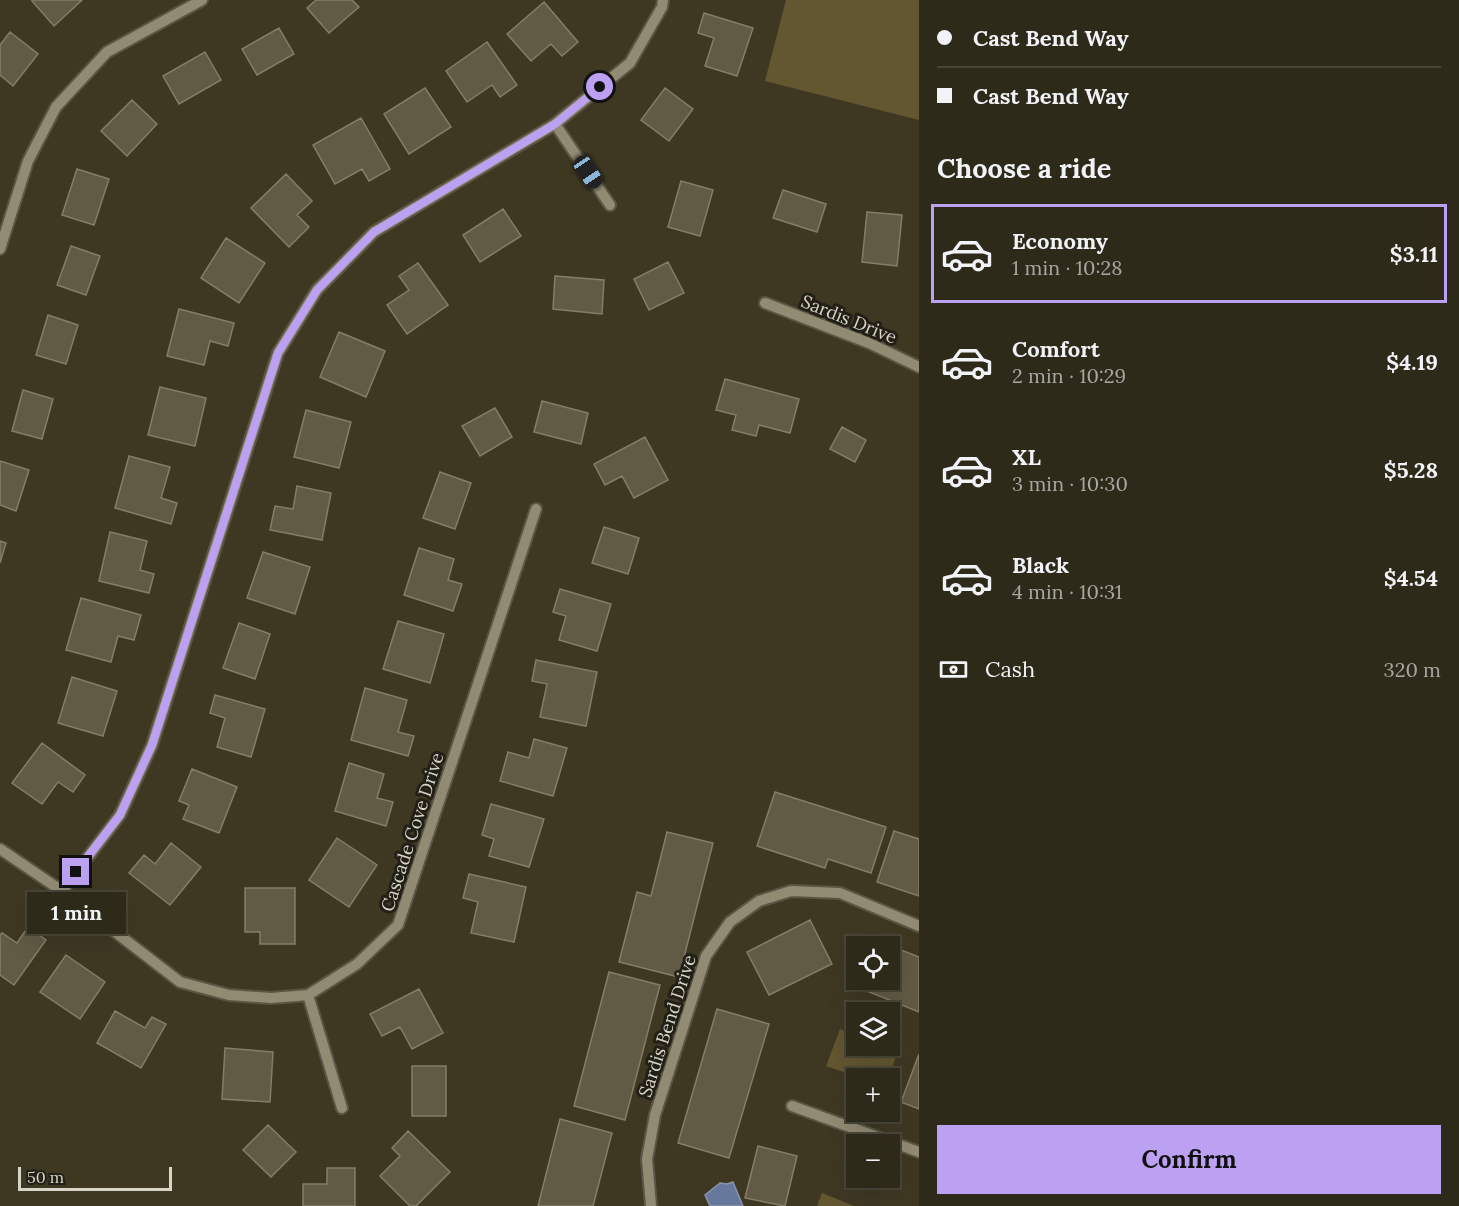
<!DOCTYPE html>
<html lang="en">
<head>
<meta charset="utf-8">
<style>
	:root { --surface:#2e2a1a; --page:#3a3627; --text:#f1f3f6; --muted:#a7a7a2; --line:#494639; --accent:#bca0f2 }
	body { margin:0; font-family:Lora,serif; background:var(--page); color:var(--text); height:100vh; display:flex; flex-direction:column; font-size:22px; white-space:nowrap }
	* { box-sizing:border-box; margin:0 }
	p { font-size:20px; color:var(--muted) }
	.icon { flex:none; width:33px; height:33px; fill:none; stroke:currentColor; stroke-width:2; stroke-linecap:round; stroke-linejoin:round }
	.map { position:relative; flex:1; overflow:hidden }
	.sheet { display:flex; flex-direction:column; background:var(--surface); width:540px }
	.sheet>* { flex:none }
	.top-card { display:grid; align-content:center; height:132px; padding:0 18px; background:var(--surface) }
	.fabs { position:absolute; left:846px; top:936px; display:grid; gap:12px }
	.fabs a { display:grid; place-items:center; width:54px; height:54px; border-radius:0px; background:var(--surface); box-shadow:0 6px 24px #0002,0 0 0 2px var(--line); font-size:30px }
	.scale { position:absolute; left:18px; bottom:15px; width:154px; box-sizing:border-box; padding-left:6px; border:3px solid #d7d4c8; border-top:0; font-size:16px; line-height:21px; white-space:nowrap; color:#d7d4c8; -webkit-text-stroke:4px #221f16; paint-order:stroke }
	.end { position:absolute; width:27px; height:27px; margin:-14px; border:8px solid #bca0f2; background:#111; box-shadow:0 0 0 3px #111 }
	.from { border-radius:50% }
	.bubble { position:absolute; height:42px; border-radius:0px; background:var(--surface); box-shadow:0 6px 24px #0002,0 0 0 2px var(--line); font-size:20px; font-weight:700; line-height:42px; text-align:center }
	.car { position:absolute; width:18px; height:36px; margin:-18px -9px; border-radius:8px; box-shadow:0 0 4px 2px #0007; background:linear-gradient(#222 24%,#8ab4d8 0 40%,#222 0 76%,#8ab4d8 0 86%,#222 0) }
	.top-card b { display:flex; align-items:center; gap:21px; height:57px; font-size:22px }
	.top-card b+b { border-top:2px solid var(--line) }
	.top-card i { width:15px; height:15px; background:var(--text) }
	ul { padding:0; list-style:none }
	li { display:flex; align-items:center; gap:18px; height:99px; margin:0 12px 9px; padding:0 6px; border:3px solid transparent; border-radius:0px }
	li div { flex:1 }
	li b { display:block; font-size:22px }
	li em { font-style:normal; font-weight:700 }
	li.active { border-color:var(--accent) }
	li>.icon { width:54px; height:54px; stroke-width:1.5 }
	h2 { padding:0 18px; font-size:27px; line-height:72px }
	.pay { display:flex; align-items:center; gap:15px; height:66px; padding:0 18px; font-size:22px }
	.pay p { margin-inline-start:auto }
	.primary-button { display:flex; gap:12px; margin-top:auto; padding:12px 18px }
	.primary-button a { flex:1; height:69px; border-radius:0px; background:var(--accent); color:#111; font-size:24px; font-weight:700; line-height:69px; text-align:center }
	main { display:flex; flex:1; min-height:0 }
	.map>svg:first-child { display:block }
	.green { fill:#635731 }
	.water { fill:#66799d; stroke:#8894aa; stroke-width:1.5 }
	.building { fill:#615a45; stroke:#847d67; stroke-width:1.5 }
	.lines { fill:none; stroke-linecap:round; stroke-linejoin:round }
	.minor-casing { stroke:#5a5544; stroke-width:14 }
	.minor { stroke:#928b74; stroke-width:10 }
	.route { stroke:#bca0f2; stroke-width:8 }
	.labels { text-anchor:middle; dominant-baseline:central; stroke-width:6; stroke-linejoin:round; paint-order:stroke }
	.street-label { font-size:18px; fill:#d7d4c8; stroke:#221f16 }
</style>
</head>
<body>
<main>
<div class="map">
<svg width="919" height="1206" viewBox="0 0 919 1206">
	<rect width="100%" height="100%" fill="#3e3823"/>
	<path class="green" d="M786 0H919V120L765 81Z
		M840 1029 856 1035V1046H884L898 1051 888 1078H861L826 1066Z
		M822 1193 854 1206H817Z"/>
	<path class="water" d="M733 1182 743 1206H710L705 1195 720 1183 727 1184Z"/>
	<path class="building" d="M32 0H82L54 26 32 1Z
		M316 0H352L359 7 329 33 307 8Z
		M544 2 578 42 562 56 551 44 531 61 507 34Z
		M704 13 753 28 737 76 705 66 714 38 698 33Z
		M279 28 294 54 257 75 242 49Z
		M10 32 38 54 13 86 0 75V45Z
		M487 42 517 85 500 97 492 85 467 102 446 71Z
		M205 52 221 80 179 104 163 76Z
		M425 88 451 127 409 154 384 114Z
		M665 88 693 109 669 141 641 120Z
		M132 100 157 124 127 156 101 131Z
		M361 118 390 169 369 181 362 169 335 184 313 145Z
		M77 169 109 179 94 225 62 215Z
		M286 174 312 201 297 215 309 227 289 247 251 208Z
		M681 181 713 190 700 236 668 227Z
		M783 190 826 204 817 232 773 218Z
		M503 209 521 236 480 262 463 235Z
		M867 212 902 215 897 266 862 262Z
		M226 238 265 263 239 303 201 278Z
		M71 246 100 256 86 295 57 285Z
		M668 262 684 293 649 310 634 279Z
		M418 263 448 305 407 334 387 305 409 290 399 276Z
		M555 276 604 280 602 314 553 309Z
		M179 309 234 323 228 346 210 341 204 365 167 356Z
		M48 315 78 325 66 364 36 355Z
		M339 332 385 351 366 397 320 377Z
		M725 379 799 399 790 433 759 425 756 436 732 430 736 415 716 410Z
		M160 387 206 398 195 446 148 435Z
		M23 390 53 399 42 439 12 431Z
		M542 401 588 413 581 444 534 432Z
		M495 408 512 437 480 456 462 426Z
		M306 410 351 422 339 468 294 457Z
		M842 427 866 440 855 462 830 449Z
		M645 437 668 480 634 498 622 476 605 485 594 464Z
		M129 456 170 467 161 498 177 503 171 524 115 508Z
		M0 461 29 470 16 511 0 505Z
		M440 472 471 483 455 529 423 518Z
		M297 486 331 493 322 540 270 530 275 506 293 509Z
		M604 527 639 538 628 574 592 563Z
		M110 532 147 541 140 570 154 574 149 593 99 581Z
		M0 541 6 543 0 563Z
		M419 548 454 559 448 580 462 584 453 611 404 595Z
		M263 552 310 567 295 614 247 598Z
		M560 589 611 604 597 651 559 640 566 616 553 612Z
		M81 598 141 615 134 640 118 636 111 662 66 650Z
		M398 621 444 634 430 683 383 669Z
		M239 623 270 634 255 679 223 668Z
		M536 660 597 672 586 726 540 717 547 684 532 681Z
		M72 677 117 691 103 736 58 723Z
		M365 688 407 700 398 732 414 736 408 756 351 740Z
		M215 695 265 709 251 757 217 747 225 718 210 713Z
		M534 739 567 748 553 796 500 781 508 752 529 758Z
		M42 743 85 775 73 792 58 782 42 804 12 783Z
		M349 763 384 774 377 798 393 802 386 826 335 811Z
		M192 769 237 787 219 833 183 819 189 805 179 801Z
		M775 792 886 827 871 873 828 859 825 868 757 846Z
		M491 804 544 819 529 867 489 856 494 839 482 835Z
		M894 831 919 839V896L877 882Z
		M667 832 713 843 679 977 619 962 637 892 651 896Z
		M337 838 377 865 349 907 309 880Z
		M171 843 201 867 170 905 129 873 144 855 155 864Z
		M469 874 526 887 514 942 471 933 478 902 463 898Z
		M245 888H295V944H260V932H245Z
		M810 920 832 964 769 995 747 952Z
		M28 927 46 940 14 985 0 975V935L2 933 17 943Z
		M871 938 919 957V1012L852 985 856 974V980H890V946H868Z
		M66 955 105 982 80 1019 40 992Z
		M609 972 660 985 625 1120 574 1106Z
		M419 989 443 1033 412 1049 400 1027 382 1036 370 1014Z
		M717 1009 769 1024 729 1158 678 1143Z
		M115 1011 145 1028 152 1017 166 1024 141 1068 97 1043Z
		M225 1048 273 1052 270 1102 222 1099Z
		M919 1054V1109L901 1102Z
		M412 1066H446V1116H412Z
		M560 1119 612 1133 593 1206H538Z
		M268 1125 296 1152 271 1177 243 1150Z
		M408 1131 450 1172 416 1206H410L380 1176 400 1156 392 1148Z
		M758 1146 797 1156 785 1206 745 1198Z
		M327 1168H355V1206H303V1184H327Z"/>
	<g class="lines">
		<g class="minor-casing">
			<path id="minor" d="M555 124 610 205
				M0 249 28 161 56 107 107 52 202 0
				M765 303 869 343 919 367
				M0 849 62 891 180 982 229 995 271 998 308 995 357 964 398 925 536 509
				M62 891 120 815 152 745 278 353 317 290 374 232 555 124 630 63 662 7 663 0
				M308 995 342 1108
				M792 1106 919 1152
				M651 1206 647 1159 655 1115 706 956 730 922 759 901 791 891 840 893 919 926"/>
		</g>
		<use href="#minor" class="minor"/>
	</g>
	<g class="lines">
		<path class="route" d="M76 872 120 815 152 745 278 353 317 290 374 232 555 124 600 87"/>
	</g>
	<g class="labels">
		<g class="street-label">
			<text transform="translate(849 319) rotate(22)">Sardis Drive</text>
			<text transform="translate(412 832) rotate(-72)">Cascade Cove Drive</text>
			<text transform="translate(667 1026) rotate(-72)">Sardis Bend Drive</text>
		</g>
	</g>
</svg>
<div class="fabs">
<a><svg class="icon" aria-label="locate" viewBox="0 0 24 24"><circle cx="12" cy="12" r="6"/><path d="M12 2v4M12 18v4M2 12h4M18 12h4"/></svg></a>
<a><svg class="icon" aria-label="layers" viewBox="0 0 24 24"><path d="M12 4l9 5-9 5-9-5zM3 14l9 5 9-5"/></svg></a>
<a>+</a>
<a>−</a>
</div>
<div class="scale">50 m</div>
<i class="end from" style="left:600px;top:87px"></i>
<i class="end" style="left:76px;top:872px"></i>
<div class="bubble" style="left:27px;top:892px;width:99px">1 min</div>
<i class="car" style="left:588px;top:172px;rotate:146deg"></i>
</div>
<section class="sheet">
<div class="top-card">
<b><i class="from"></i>Cast Bend Way</b>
<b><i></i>Cast Bend Way</b>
</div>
<h2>Choose a ride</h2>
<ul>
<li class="active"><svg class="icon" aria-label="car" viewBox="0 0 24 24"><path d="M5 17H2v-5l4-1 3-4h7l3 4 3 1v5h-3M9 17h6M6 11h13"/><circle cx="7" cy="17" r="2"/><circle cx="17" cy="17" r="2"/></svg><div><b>Economy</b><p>1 min · 10:28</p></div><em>$3.11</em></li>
<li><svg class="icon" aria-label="car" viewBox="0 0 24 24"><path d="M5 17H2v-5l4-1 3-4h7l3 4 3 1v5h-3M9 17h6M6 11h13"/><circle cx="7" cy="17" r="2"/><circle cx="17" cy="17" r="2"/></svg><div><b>Comfort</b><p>2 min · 10:29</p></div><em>$4.19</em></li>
<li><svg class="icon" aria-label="car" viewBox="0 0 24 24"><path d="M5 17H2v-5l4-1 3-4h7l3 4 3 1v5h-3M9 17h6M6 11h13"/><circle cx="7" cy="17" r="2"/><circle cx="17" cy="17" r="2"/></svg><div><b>XL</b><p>3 min · 10:30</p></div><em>$5.28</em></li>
<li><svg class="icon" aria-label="car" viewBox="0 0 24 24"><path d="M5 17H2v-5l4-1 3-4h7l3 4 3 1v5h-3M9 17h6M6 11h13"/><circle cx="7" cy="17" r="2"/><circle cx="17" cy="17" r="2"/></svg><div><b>Black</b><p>4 min · 10:31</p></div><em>$4.54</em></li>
</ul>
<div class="pay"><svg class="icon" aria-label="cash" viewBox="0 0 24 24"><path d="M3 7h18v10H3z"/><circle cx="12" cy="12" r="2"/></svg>Cash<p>320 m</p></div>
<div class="primary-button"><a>Confirm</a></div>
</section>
</main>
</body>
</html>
